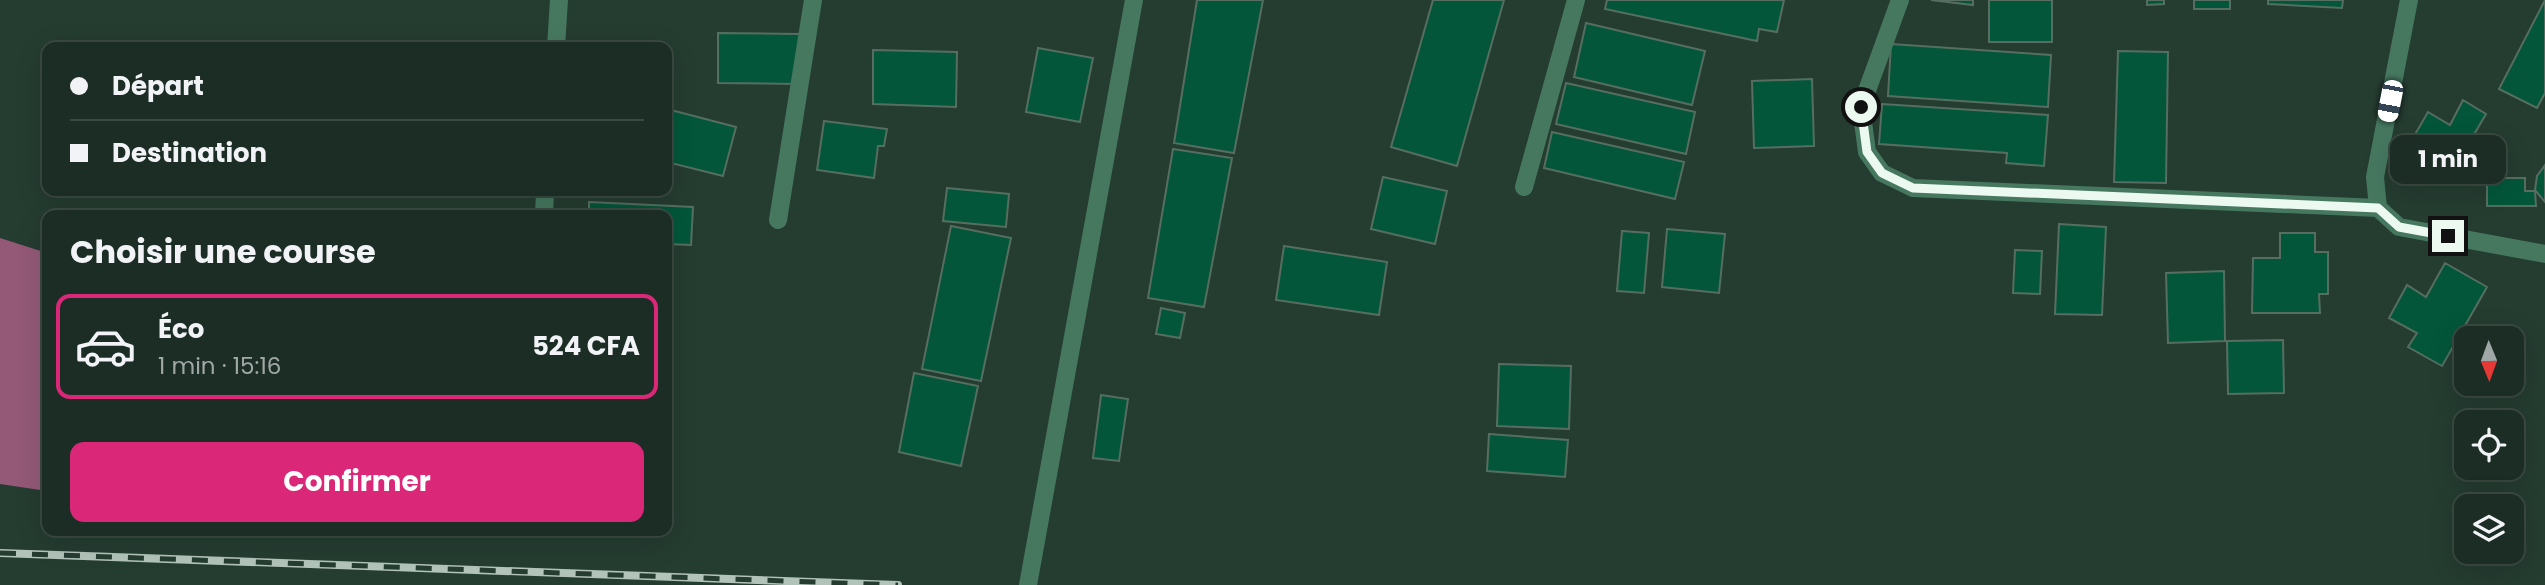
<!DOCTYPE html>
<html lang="fr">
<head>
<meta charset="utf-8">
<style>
	:root { --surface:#1c2d25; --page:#25352d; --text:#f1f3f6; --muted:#a0a8a7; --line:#3a4942; --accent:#db2777 }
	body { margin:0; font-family:Poppins,sans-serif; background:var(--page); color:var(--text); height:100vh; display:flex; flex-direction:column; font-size:26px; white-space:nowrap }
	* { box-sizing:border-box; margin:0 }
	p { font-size:23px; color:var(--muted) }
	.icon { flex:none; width:38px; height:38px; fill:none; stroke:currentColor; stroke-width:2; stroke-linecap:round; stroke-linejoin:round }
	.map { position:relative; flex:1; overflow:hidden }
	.drawer { position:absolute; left:42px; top:210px; width:630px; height:326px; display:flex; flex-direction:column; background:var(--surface); border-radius:14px; box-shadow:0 7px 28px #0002,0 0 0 2px var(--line) }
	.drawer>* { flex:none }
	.guide { position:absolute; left:42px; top:42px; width:630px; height:154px; border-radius:14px; box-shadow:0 7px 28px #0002,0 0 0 2px var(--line); display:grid; align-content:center; height:154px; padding:0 28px; background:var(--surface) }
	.needle { width:46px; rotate:179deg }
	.tools { position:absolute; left:2454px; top:326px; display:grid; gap:14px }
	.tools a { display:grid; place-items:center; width:70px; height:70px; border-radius:14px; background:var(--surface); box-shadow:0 7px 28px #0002,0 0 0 2px var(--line); font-size:35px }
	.end { position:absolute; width:32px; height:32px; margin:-16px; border:9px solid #ebf9f1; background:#111; box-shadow:0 0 0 4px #111 }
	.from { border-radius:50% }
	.bubble { position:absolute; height:49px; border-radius:14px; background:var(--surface); box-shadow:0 7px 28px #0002,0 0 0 2px var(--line); font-size:23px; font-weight:700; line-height:49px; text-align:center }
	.car { position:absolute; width:21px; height:42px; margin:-21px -10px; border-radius:9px; box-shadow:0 0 5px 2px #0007; background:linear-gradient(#fff 24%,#345 0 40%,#fff 0 76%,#345 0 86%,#fff 0) }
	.guide b { display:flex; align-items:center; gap:24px; height:66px; font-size:26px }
	.guide b+b { border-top:2px solid var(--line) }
	.guide i { width:18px; height:18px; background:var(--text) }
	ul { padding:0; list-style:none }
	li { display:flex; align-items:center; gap:21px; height:105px; margin:0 14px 10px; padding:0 14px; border:4px solid var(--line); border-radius:14px }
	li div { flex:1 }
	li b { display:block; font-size:26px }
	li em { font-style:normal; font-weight:700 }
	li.current { border-color:var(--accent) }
	li>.icon { width:63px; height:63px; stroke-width:1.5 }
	h2 { padding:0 28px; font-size:32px; line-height:84px }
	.primary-button { display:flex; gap:14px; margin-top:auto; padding:14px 28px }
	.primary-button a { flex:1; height:80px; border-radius:14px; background:var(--accent); color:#fff; font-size:28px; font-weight:700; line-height:80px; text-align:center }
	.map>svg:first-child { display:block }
	.water { fill:#935977 }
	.building { fill:#03563a; stroke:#566e61; stroke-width:2 }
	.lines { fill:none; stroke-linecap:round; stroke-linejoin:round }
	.minor { stroke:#467860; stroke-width:18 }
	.tertiary { stroke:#467860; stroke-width:18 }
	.rail-casing { stroke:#b2c3ba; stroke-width:8 }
	.rail { stroke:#253c31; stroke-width:5; stroke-dasharray:16; stroke-linecap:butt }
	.route { stroke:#ebf9f1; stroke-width:9 }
</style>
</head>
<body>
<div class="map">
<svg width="2545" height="585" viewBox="0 0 2545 585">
	<rect width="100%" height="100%" fill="#253c31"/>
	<path class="water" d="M0 238 47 253V491L0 484Z"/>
	<path class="building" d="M1197 0H1263L1234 153 1174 143Z
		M1433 0H1504L1457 166 1391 147Z
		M1607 0H1784L1777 32 1759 29 1757 41 1605 9Z
		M1931 0H1973V5Z
		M1989 0H2052V42H1989Z
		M2147 0H2164V4L2147 5Z
		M2194 0H2230V9H2194Z
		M2268 0H2343L2342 8 2268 4Z
		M2545 0V93L2537 108 2499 89Z
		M1586 23 1705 51 1692 105 1574 77Z
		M718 33 800 34 799 84 718 83Z
		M1891 44 2051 55 2048 107 1888 96Z
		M1038 48 1093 58 1080 122 1026 112Z
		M873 50 957 52 956 107 873 104Z
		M2118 51 2168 52 2166 183 2114 182Z
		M1812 79 1814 146 1754 148 1752 81Z
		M1566 83 1695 112 1686 154 1556 124Z
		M2463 100 2486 114 2446 182 2402 157 2428 112 2450 125Z
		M1882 104 2048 115 2044 166 2006 163 2007 153 1879 144Z
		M667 109 736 127 723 176 667 162Z
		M824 121 887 129 884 146H878L874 178 817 170Z
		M1552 132 1684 162 1675 199 1544 168Z
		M1173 149 1232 158 1204 307 1148 298Z
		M2545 165V202L2535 190 2537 176Z
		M1383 177 1447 191 1435 244 1371 229Z
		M2487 178H2525V191H2535L2536 206H2487Z
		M947 188 1009 194 1006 227 943 221Z
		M589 202 693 207 691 245 667 244V215H589Z
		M2059 224 2106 227 2102 315 2055 314Z
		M951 226 1011 238 981 381 922 369Z
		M1667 229 1725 234 1719 293 1662 287Z
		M1622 231 1649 233 1644 293 1617 291Z
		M2280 233H2315V252H2328V294H2319L2320 313H2252L2253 258H2280Z
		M1284 246 1387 262 1379 315 1276 300Z
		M2015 250 2042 251 2040 294 2013 293Z
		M2445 263 2487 287 2442 366 2408 347 2417 333 2389 318 2407 285 2426 297Z
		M2224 271 2225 341 2168 343 2166 273Z
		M1161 308 1185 313 1180 338 1156 334Z
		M2283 340 2284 393 2228 394 2227 341Z
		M1499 364 1571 366 1569 429 1497 426Z
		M914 373 978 386 961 466 899 452Z
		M1101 395 1128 399 1119 461 1093 458Z
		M1489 434 1568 440 1565 477 1487 471Z"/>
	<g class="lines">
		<path class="minor" d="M1900 0 1861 107 1867 152 1882 173 1913 188 2378 208 2399 227 2545 254
			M556 47 559 0
			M1524 187 1576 0
			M2378 208 2375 177 2409 0
			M544 215 545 191
			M778 220 813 0"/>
		<path class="tertiary" d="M1028 585 1134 0"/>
		<g class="rail-casing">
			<path id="rail" d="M0 553 898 585"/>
		</g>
		<use href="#rail" class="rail"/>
	</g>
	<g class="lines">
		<path class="route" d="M1861 107 1867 152 1882 173 1913 188 2378 208 2399 227 2448 236"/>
	</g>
</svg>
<div class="tools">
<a><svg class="needle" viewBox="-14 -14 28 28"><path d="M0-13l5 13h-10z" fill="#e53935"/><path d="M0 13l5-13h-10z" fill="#a0a8a7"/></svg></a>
<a><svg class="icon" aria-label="locate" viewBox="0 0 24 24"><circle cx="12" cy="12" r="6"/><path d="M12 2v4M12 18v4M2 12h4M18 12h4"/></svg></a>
<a><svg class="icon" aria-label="layers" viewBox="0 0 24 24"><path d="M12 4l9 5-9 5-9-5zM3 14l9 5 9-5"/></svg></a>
</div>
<i class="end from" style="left:1861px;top:107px"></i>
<i class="end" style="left:2448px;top:236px"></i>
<div class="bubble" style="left:2390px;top:135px;width:116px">1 min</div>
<i class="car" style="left:2390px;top:101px;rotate:191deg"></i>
<div class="guide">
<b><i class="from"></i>Départ</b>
<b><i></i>Destination</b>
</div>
<section class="drawer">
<h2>Choisir une course</h2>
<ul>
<li class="current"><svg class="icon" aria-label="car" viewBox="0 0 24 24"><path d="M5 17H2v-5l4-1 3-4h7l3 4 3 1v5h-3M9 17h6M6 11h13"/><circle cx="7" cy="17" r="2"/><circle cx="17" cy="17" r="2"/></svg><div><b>Éco</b><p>1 min · 15:16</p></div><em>524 CFA</em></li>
</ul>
<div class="primary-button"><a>Confirmer</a></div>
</section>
</div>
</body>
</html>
